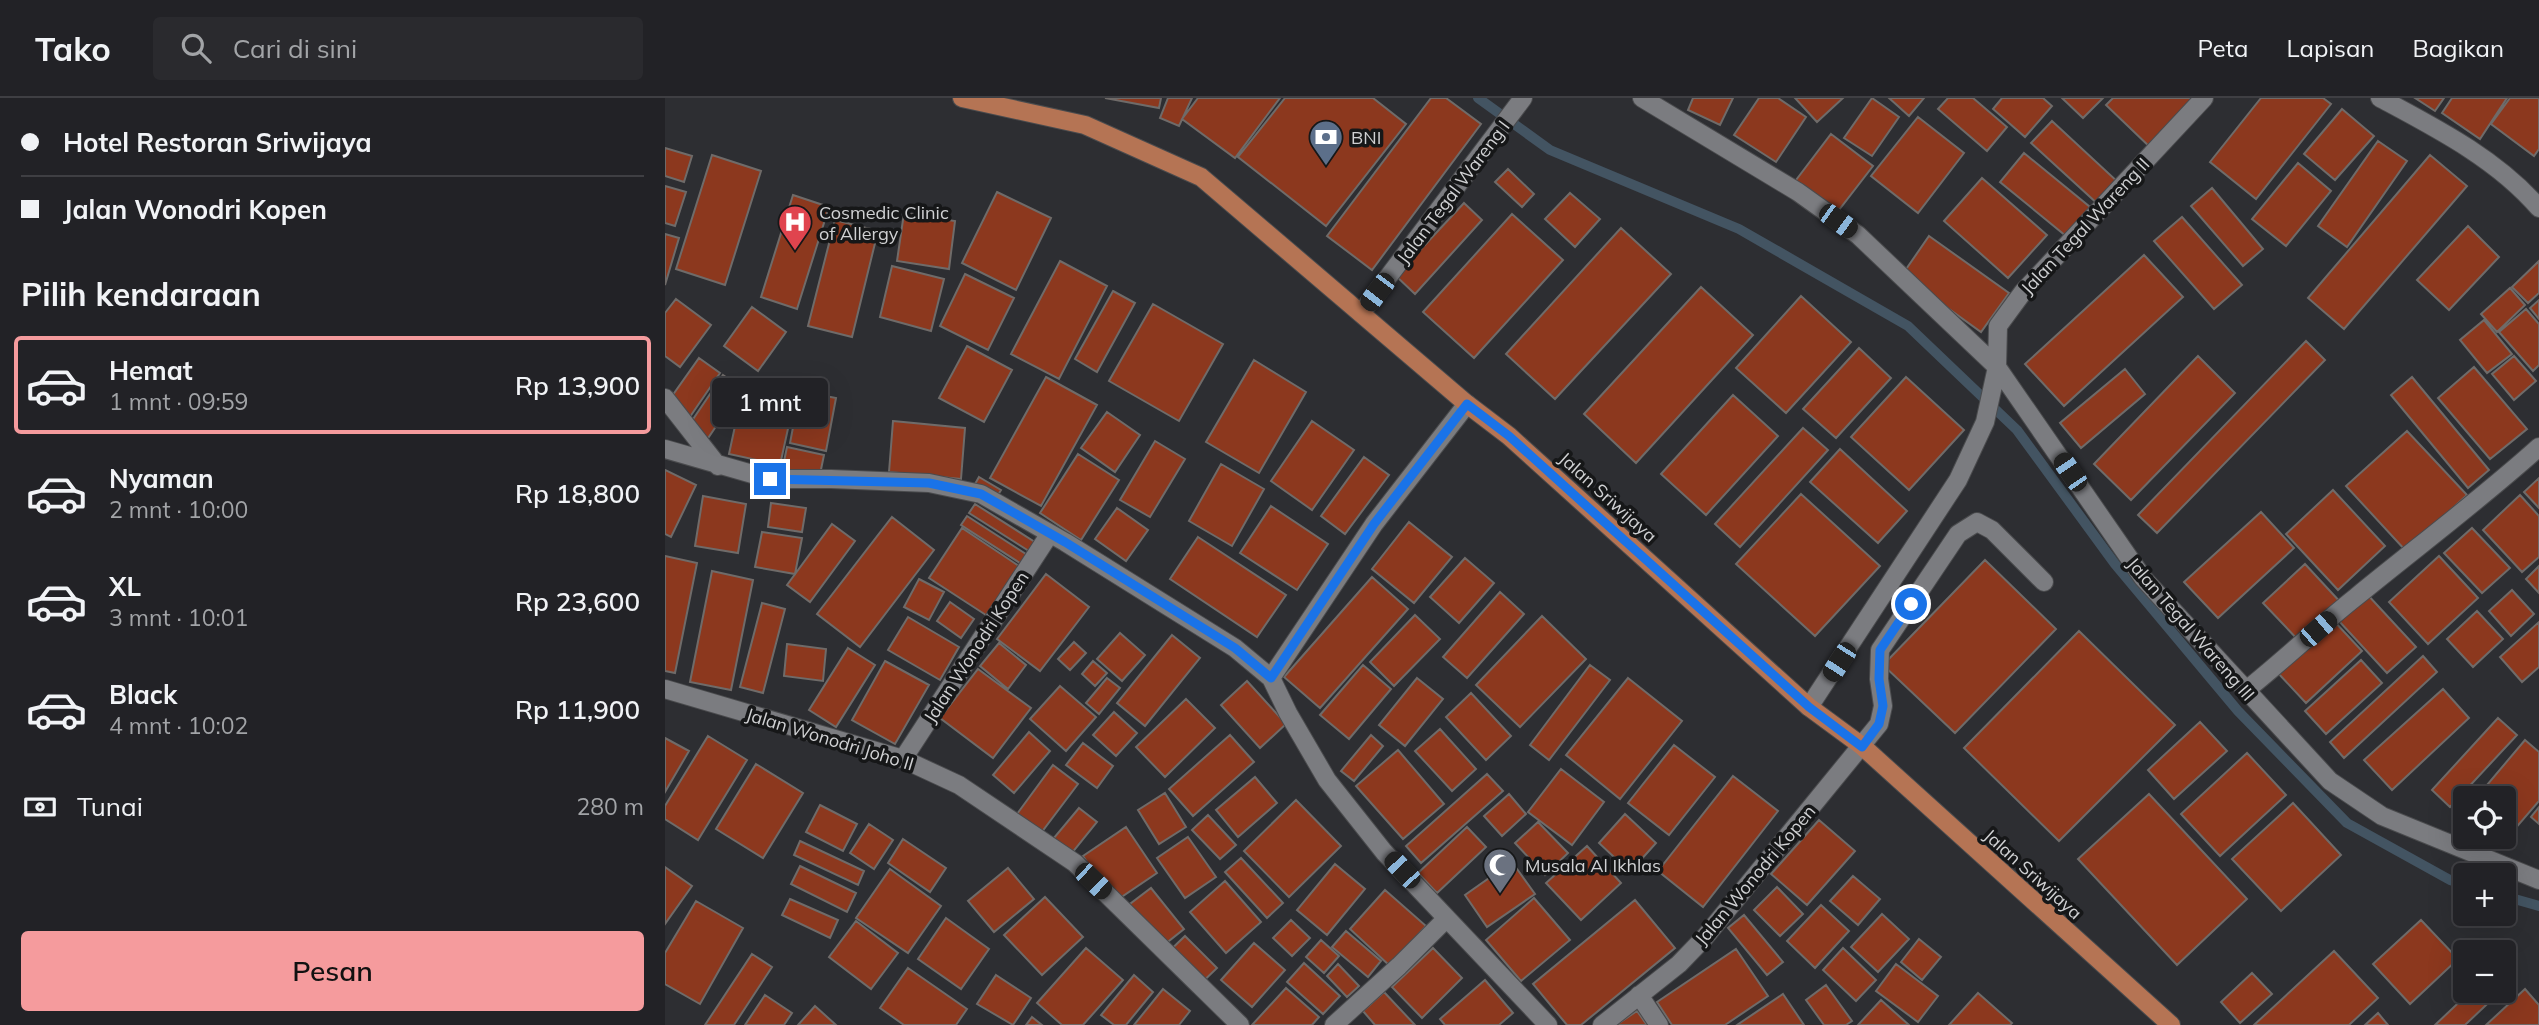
<!DOCTYPE html>
<html lang="id">
<head>
<meta charset="utf-8">
<style>
	:root { --surface:#222226; --page:#2a2a2e; --text:#f1f3f6; --muted:#a2a4a7; --line:#3f3f43; --accent:#f59b9d }
	body { margin:0; font-family:Mulish,sans-serif; background:var(--page); color:var(--text); height:100vh; display:flex; flex-direction:column; font-size:26px; white-space:nowrap }
	* { box-sizing:border-box; margin:0 }
	p { font-size:23px; color:var(--muted) }
	.icon { flex:none; width:38px; height:38px; fill:none; stroke:currentColor; stroke-width:2; stroke-linecap:round; stroke-linejoin:round }
	.map { position:relative; flex:1; overflow:hidden }
	.drawer { display:flex; flex-direction:column; background:var(--surface); width:665px }
	.drawer>* { flex:none }
	.banner { display:grid; align-content:center; height:154px; padding:0 21px; background:var(--surface) }
	.tools { position:absolute; left:1788px; top:688px; display:grid; gap:14px }
	.tools a { display:grid; place-items:center; width:63px; height:63px; border-radius:7px; background:var(--surface); box-shadow:0 7px 28px #0002,0 0 0 2px var(--line); font-size:35px }
	.end { position:absolute; width:32px; height:32px; margin:-16px; border:9px solid #1a73e8; background:#fff; box-shadow:0 0 0 4px #fff }
	.from { border-radius:50% }
	.bubble { position:absolute; height:49px; border-radius:7px; background:var(--surface); box-shadow:0 7px 28px #0002,0 0 0 2px var(--line); font-size:23px; font-weight:600; line-height:49px; text-align:center }
	.car { position:absolute; width:21px; height:42px; margin:-21px -10px; border-radius:9px; box-shadow:0 0 5px 2px #0007; background:linear-gradient(#222 24%,#8ab4d8 0 40%,#222 0 76%,#8ab4d8 0 86%,#222 0) }
	.banner b { display:flex; align-items:center; gap:24px; height:66px; font-size:26px }
	.banner b+b { border-top:2px solid var(--line) }
	.banner i { width:18px; height:18px; background:var(--text) }
	ul { padding:0; list-style:none }
	li { display:flex; align-items:center; gap:21px; height:98px; margin:0 14px 10px; padding:0 7px; border:4px solid transparent; border-radius:7px }
	li div { flex:1 }
	li b { display:block; font-size:26px }
	li em { font-style:normal; font-weight:600 }
	li.on { border-color:var(--accent) }
	li>.icon { width:63px; height:63px; stroke-width:1.5 }
	h2 { padding:0 21px; font-size:32px; line-height:84px }
	.pay { display:flex; align-items:center; gap:18px; height:77px; padding:0 21px; font-size:26px }
	.pay p { margin-inline-start:auto }
	.cta { display:flex; gap:14px; margin-top:auto; padding:14px 21px }
	.cta a { flex:1; height:80px; border-radius:7px; background:var(--accent); color:#111; font-size:28px; font-weight:600; line-height:80px; text-align:center }
	header { display:flex; align-items:center; gap:42px; box-sizing:border-box; height:98px; padding:0 35px; background:var(--surface); border-bottom:2px solid var(--line) }
	header strong { font-size:33px }
	nav { display:flex; gap:38px; margin-inline-start:auto; font-size:24px }
	.search { width:490px; height:63px; background:var(--page); display:flex; align-items:center; gap:18px; box-sizing:border-box; padding:0 24px; border-radius:7px; color:var(--muted); font-size:26px }
	main { display:flex; flex:1; min-height:0 }
	.map>svg:first-child { display:block }
	.lines { fill:none; stroke-linecap:round; stroke-linejoin:round }
	.stream { stroke:#435462; stroke-width:10 }
	.building { fill:#8c381e; stroke:#6f6b69; stroke-width:2 }
	.minor-casing { stroke:#4a4b4d; stroke-width:20 }
	.major-casing { stroke:#4a4b4d; stroke-width:20 }
	.minor { stroke:#7b7c80; stroke-width:18 }
	.major { stroke:#b57454; stroke-width:18 }
	.route { stroke:#1a73e8; stroke-width:9 }
	.labels { text-anchor:middle; dominant-baseline:central; stroke-width:7; stroke-linejoin:round; paint-order:stroke }
	.poi-label { font-size:18px; fill:#d0d1d3; stroke:#161718; text-anchor:start }
	.street-label { font-size:18px; fill:#d0d1d3; stroke:#161718 }
</style>
</head>
<body>
<header>
<strong>Tako</strong>
<div class="search"><svg class="icon" aria-label="search" viewBox="0 0 24 24"><circle cx="10" cy="10" r="6"/><path d="M15 15l6 6"/></svg>Cari di sini</div>
<nav><a>Peta</a><a>Lapisan</a><a>Bagikan</a></nav>
</header>
<main>
<section class="drawer">
<div class="banner">
<b><i class="from"></i>Hotel Restoran Sriwijaya</b>
<b><i></i>Jalan Wonodri Kopen</b>
</div>
<h2>Pilih kendaraan</h2>
<ul>
<li class="on"><svg class="icon" aria-label="car" viewBox="0 0 24 24"><path d="M5 17H2v-5l4-1 3-4h7l3 4 3 1v5h-3M9 17h6M6 11h13"/><circle cx="7" cy="17" r="2"/><circle cx="17" cy="17" r="2"/></svg><div><b>Hemat</b><p>1 mnt · 09:59</p></div><em>Rp 13,900</em></li>
<li><svg class="icon" aria-label="car" viewBox="0 0 24 24"><path d="M5 17H2v-5l4-1 3-4h7l3 4 3 1v5h-3M9 17h6M6 11h13"/><circle cx="7" cy="17" r="2"/><circle cx="17" cy="17" r="2"/></svg><div><b>Nyaman</b><p>2 mnt · 10:00</p></div><em>Rp 18,800</em></li>
<li><svg class="icon" aria-label="car" viewBox="0 0 24 24"><path d="M5 17H2v-5l4-1 3-4h7l3 4 3 1v5h-3M9 17h6M6 11h13"/><circle cx="7" cy="17" r="2"/><circle cx="17" cy="17" r="2"/></svg><div><b>XL</b><p>3 mnt · 10:01</p></div><em>Rp 23,600</em></li>
<li><svg class="icon" aria-label="car" viewBox="0 0 24 24"><path d="M5 17H2v-5l4-1 3-4h7l3 4 3 1v5h-3M9 17h6M6 11h13"/><circle cx="7" cy="17" r="2"/><circle cx="17" cy="17" r="2"/></svg><div><b>Black</b><p>4 mnt · 10:02</p></div><em>Rp 11,900</em></li>
</ul>
<div class="pay"><svg class="icon" aria-label="cash" viewBox="0 0 24 24"><path d="M3 7h18v10H3z"/><circle cx="12" cy="12" r="2"/></svg>Tunai<p>280 m</p></div>
<div class="cta"><a>Pesan</a></div>
</section>
<div class="map">
<svg width="1874" height="927" viewBox="0 0 1874 927">
	<rect width="100%" height="100%" fill="#2d2e32"/>
	<g class="lines">
		<path class="stream" d="M813 0 885 52 1074 131 1243 228 1352 332 1450 466 1573 613 1682 725 1785 782 1801 787
			M1839 798 1874 808"/>
	</g>
	<path class="building" d="M440 0H496L494 10Z
		M503 0H527L514 28 495 20Z
		M533 0H615L570 60 517 21Z
		M620 0H708L741 26 661 128 573 59Z
		M766 0H781L816 26 707 172 662 138Z
		M1028 0H1068L1055 27 1023 12Z
		M1094 0H1113L1141 19 1111 64 1069 37Z
		M1130 0H1178L1152 24Z
		M1207 0 1234 19 1207 58 1179 40Z
		M1224 0H1259L1244 18Z
		M1283 0H1308L1342 29 1322 53 1273 11Z
		M1337 0H1378L1387 8 1360 39 1328 11Z
		M1397 0H1438L1418 20Z
		M1448 0H1538L1488 52 1441 7Z
		M1596 0H1658L1666 6 1591 101 1545 64Z
		M1750 0H1779L1770 13Z
		M1787 0H1842L1815 41 1777 15Z
		M1845 0H1874V51L1869 58 1826 26Z
		M1677 11 1709 38 1670 82 1639 56Z
		M1253 19 1299 55 1253 115 1206 78Z
		M1387 23 1455 86 1435 108 1366 45Z
		M1166 36 1208 68 1170 117 1128 86Z
		M1713 43 1742 63 1682 149 1653 128Z
		M0 50 27 58 19 84 0 78Z
		M1359 55 1425 109 1401 138 1335 84Z
		M47 57 96 73 60 187 11 171Z
		M1765 57 1802 88 1679 231 1643 200Z
		M1633 65 1666 93 1621 148 1587 121Z
		M843 71 869 96 857 109 830 84Z
		M1317 80 1382 137 1343 180 1279 123Z
		M0 88 21 94 10 128 0 125Z
		M1547 90 1598 151 1578 168 1526 108Z
		M332 94 386 120 351 192 297 165Z
		M905 95 935 121 910 149 880 121Z
		M128 97 164 109 132 211 96 199Z
		M799 105 817 122 750 196 731 178Z
		M239 115 290 123 284 171 232 163Z
		M847 116 898 162 809 260 758 214Z
		M1517 119 1577 187 1549 211 1489 143Z
		M170 122 213 133 187 239 143 228Z
		M1803 128 1834 159 1784 212 1752 182Z
		M956 130 1006 176 890 301 841 256Z
		M0 136 14 140 0 187Z
		M1264 138 1344 195 1316 234 1237 177Z
		M1479 157 1518 199 1399 308 1360 266Z
		M395 163 442 188 394 281 346 256Z
		M1874 163V195L1863 205 1847 189Z
		M227 168 279 181 266 233 215 219Z
		M300 176 349 200 323 252 275 228Z
		M1036 189 1088 237 971 365 919 316Z
		M1845 190 1860 207 1832 234 1816 216Z
		M448 193 470 205 432 274 410 261Z
		M1136 198 1186 244 1121 315 1071 270Z
		M11 201 46 227 15 269 0 258V215Z
		M1874 202V221L1865 210Z
		M488 206 558 246 514 323 444 283Z
		M87 209 121 234 93 273 59 248Z
		M1861 211 1874 226V267L1868 273 1834 234Z
		M1819 222 1847 256 1822 275 1795 242Z
		M1641 243 1660 262 1492 435 1473 417Z
		M302 248 347 272 319 324 274 300Z
		M1194 250 1226 280 1171 340 1138 311Z
		M1533 258 1570 295 1466 402 1429 366Z
		M1849 258 1871 283 1849 302 1827 276Z
		M34 260 55 275 20 326 0 308Z
		M589 262 641 294 594 375 541 344Z
		M1809 269 1862 331 1825 361 1773 300Z
		M1460 271 1480 296 1416 350 1395 325Z
		M58 277 77 290 37 349 18 336Z
		M381 279 432 307 376 408 325 380Z
		M1241 279 1299 332 1244 392 1186 339Z
		M1747 279 1824 372 1803 390 1726 297Z
		M135 293 171 300 161 353 125 345Z
		M1068 297 1113 338 1041 417 996 376Z
		M75 305 126 317 115 367 64 356Z
		M442 314 475 337 450 374 416 350Z
		M228 323 300 330 296 381 224 374Z
		M647 323 689 352 647 412 606 383Z
		M1138 330 1163 352 1075 449 1050 426Z
		M1742 333 1802 397 1741 453 1681 388Z
		M490 343 520 361 485 419 455 402Z
		M122 349 159 357 153 386 116 378Z
		M1175 351 1242 413 1213 445 1145 384Z
		M413 356 454 382 416 442 375 415Z
		M699 359 724 377 680 436 656 418Z
		M556 366 599 391 567 448 524 423Z
		M0 372 31 387 6 439 0 436Z
		M314 379 336 392 328 405 306 393Z
		M1874 380V410L1859 394Z
		M1668 392 1720 448 1673 492 1621 436Z
		M1136 396 1215 468 1150 538 1071 466Z
		M1855 397 1874 418V459L1857 474 1818 432Z
		M38 398 81 406 73 455 30 448Z
		M106 405 141 410 137 434 103 429Z
		M310 406 373 446 367 455 304 415Z
		M606 408 663 446 632 492 575 455Z
		M452 410 483 432 461 463 430 441Z
		M1596 414 1629 450 1553 520 1519 484Z
		M302 418 364 458 358 467 296 427Z
		M227 419 269 452 195 549 152 516Z
		M744 424 787 459 749 505 707 471Z
		M167 426 190 443 145 504 122 487Z
		M297 430 357 470 324 519 264 480Z
		M1807 430 1845 470 1817 495 1779 455Z
		M97 434 137 440 130 476 90 469Z
		M533 439 621 497 592 539 505 481Z
		M0 458 32 465 10 575 0 573Z
		M1774 458 1813 500 1763 546 1724 504Z
		M800 460 829 485 794 525 765 499Z
		M1320 462 1391 531 1290 635 1218 567Z
		M1640 466 1678 507 1636 545 1598 505Z
		M1874 468V495L1861 481Z
		M47 473 88 482 66 592 25 584Z
		M381 476 424 509 375 573 332 541Z
		M707 479 743 511 655 610 619 579Z
		M254 481 279 494 264 522 239 509Z
		M1847 492 1869 516 1846 538 1824 513Z
		M835 494 859 516 802 580 778 559Z
		M1701 495 1751 549 1722 575 1673 522Z
		M285 504 309 521 296 540 272 523Z
		M97 505 120 511 98 595 75 589Z
		M1812 513 1838 541 1808 569 1782 541Z
		M750 517 775 541 729 588 705 564Z
		M877 518 921 561 855 629 811 587Z
		M243 519 294 549 275 582 223 552Z
		M1668 522 1697 553 1641 605 1612 574Z
		M1874 524V569L1857 584 1835 559Z
		M1414 533 1510 627 1394 743 1299 650Z
		M455 535 480 557 457 583 432 561Z
		M507 537 535 560 480 628 452 605Z
		M409 544 421 555 405 572 393 561Z
		M334 545 361 567 343 591 315 568Z
		M122 546 161 551 158 583 119 578Z
		M183 550 210 567 171 629 144 612Z
		M1758 558 1772 574 1679 660 1665 644Z
		M1696 562 1717 585 1661 636 1640 613Z
		M220 563 264 587 230 646 187 622Z
		M428 563 442 575 430 588 417 576Z
		M698 567 726 591 684 641 655 617Z
		M925 567 945 582 884 662 865 647Z
		M313 571 366 610 328 660 275 620Z
		M442 580 455 590 434 616 421 605Z
		M752 580 778 601 740 648 714 627Z
		M963 580 1017 623 955 701 901 657Z
		M582 583 621 626 595 650 556 607Z
		M395 588 431 619 401 653 365 621Z
		M1778 591 1804 620 1727 692 1699 662Z
		M806 595 846 638 821 662 781 619Z
		M521 601 550 630 500 679 471 649Z
		M449 614 472 635 451 658 428 637Z
		M1833 620 1852 637 1785 709 1767 692Z
		M1535 624 1562 653 1509 701 1483 672Z
		M775 631 811 671 787 693 750 653Z
		M364 634 385 653 349 695 328 677Z
		M565 637 589 664 528 718 504 691Z
		M706 637 718 648 689 683 676 673Z
		M43 638 82 662 33 742 0 721V708Z
		M0 640 24 653 0 694Z
		M1860 642 1874 654V703L1843 739 1839 736V700H1811Z
		M418 645 448 668 432 690 401 667Z
		M1009 647 1050 679 1004 737 963 705Z
		M733 652 779 706 738 741 691 688Z
		M1582 655 1621 697 1555 758 1516 716Z
		M91 666 138 695 98 760 51 731Z
		M388 667 413 686 376 735 352 716Z
		M896 671 939 704 907 747 863 714Z
		M822 676 838 693 756 765 741 748Z
		M1068 678 1113 713 1038 809 993 773Z
		M590 679 612 705 573 739 551 712Z
		M500 695 521 729 494 746 473 712Z
		M844 696 861 716 837 738 819 718Z
		M1484 696 1582 801 1512 867 1413 761Z
		M631 702 676 748 624 799 579 753Z
		M1628 705 1676 757 1616 813 1567 761Z
		M155 707 192 726 178 753 141 734Z
		M1874 709V726L1866 719Z
		M414 710 432 724 407 755 388 741Z
		M960 716 991 745 965 774 934 745Z
		M543 717 571 747 555 761 527 732Z
		M1154 722 1190 753 1142 807 1106 776Z
		M873 724 903 755 880 777 850 745Z
		M204 726 228 742 209 771 185 755Z
		M461 729 492 775 449 804 418 758Z
		M802 729 821 749 772 795 753 775Z
		M523 739 551 779 520 800 492 760Z
		M238 741 281 770 265 794 223 765Z
		M135 743 199 773 193 787 129 757Z
		M922 748 956 785 916 822 881 785Z
		M576 760 618 805 602 820 560 774Z
		M847 764 870 796 822 829 800 797Z
		M670 766 700 791 662 837 632 812Z
		M135 768 191 795 182 814 126 786Z
		M0 769 27 788 0 826Z
		M343 770 369 801 329 834 303 803Z
		M225 771 276 808 243 855 191 820Z
		M1188 778 1215 801 1193 827 1165 803Z
		M560 783 596 824 561 855 525 814Z
		M1112 789 1138 816 1115 838 1089 812Z
		M486 790 519 831 490 854 457 812Z
		M720 792 761 828 725 868 685 831Z
		M380 799 418 839 377 877 339 837Z
		M869 800 905 842 856 883 821 842Z
		M125 801 173 822 165 840 117 817Z
		M970 802 1010 850 916 927H902L868 886Z
		M31 803 78 830 35 906 0 886V855Z
		M1156 807 1184 833 1150 870 1122 843Z
		M1217 816 1244 841 1213 874 1186 849Z
		M1079 817 1118 864 1102 877 1063 830Z
		M281 820 324 851 296 891 253 861Z
		M626 822 645 840 627 858 608 840Z
		M1756 822 1793 861 1745 906 1708 866Z
		M191 823 233 855 206 891 164 859Z
		M681 833 716 863 703 879 667 849Z
		M520 838 552 870 528 893 496 861Z
		M1254 841 1276 859 1257 882 1236 864Z
		M656 842 674 858 659 875 641 859Z
		M589 845 620 872 587 909 556 882Z
		M421 850 458 882 418 927H397L372 905Z
		M768 850 797 880 757 920 727 889Z
		M1178 850 1211 882 1191 903 1158 872Z
		M1071 851 1103 898 1060 927H1007L992 904Z
		M1669 853 1713 900 1684 927H1589Z
		M87 856 107 869 69 927H40Z
		M639 865 675 898 658 916 622 884Z
		M673 866 694 888 682 899 662 878Z
		M1231 866 1273 898 1253 924 1211 893Z
		M243 870 302 911 291 927H239L215 910Z
		M1587 875 1607 896 1575 925 1556 904Z
		M331 877 366 900 348 927 312 906Z
		M469 877 488 894 461 927H449L436 917Z
		M820 882 848 915 834 927H780L775 921Z
		M1161 887 1187 923 1181 927H1159L1141 902Z
		M621 890 654 919 647 927H587Z
		M498 891 525 913 514 927H469Z
		M1860 891 1874 907V927H1821Z
		M1807 892H1837L1800 927H1770Z
		M719 894 750 927H710L698 913Z
		M1313 895 1347 925 1345 927H1284Z
		M1118 896 1139 927H1072Z
		M100 897 127 915 119 927H80Z
		M1216 902 1244 927H1193Z
		M150 908 171 927H133Z
		M972 913 982 927H951Z
		M1713 915 1723 927H1700Z
		M367 919 377 927H361Z"/>
	<g class="lines">
		<g class="minor-casing">
			<path id="minor" d="M977 0 1133 94 1193 137 1332 269 1478 480 1665 683 1717 718 1874 782
				M1715 0C1771 30 1832 61 1874 110
				M696 215 858 0
				M0 300 53 368
				M0 351 105 381H166L264 385 316 396 400 444 570 550 606 580 623 615 662 682 719 754 883 927
				M606 580 709 426 802 306
				M0 591 238 661 294 687 410 765 575 927
				M1580 593C1618 563 1653 529 1691 499 1752 449 1815 402 1874 349
				M1144 609 1293 382 1320 324 1332 269 1333 228 1358 194 1539 0
				M238 661 384 437
				M974 897 994 927
				M669 927 734 868 781 821
				M937 927 1014 866 1040 839 1214 626 1218 608 1214 581 1215 552 1293 436 1312 424 1327 432 1379 484"/>
		</g>
		<g class="major-casing">
			<path id="major" d="M297 0 420 27 536 79 802 306 844 338 1144 609 1197 648 1506 927"/>
		</g>
		<use href="#minor" class="minor"/>
		<use href="#major" class="major"/>
	</g>
	<g class="lines">
		<path class="route" d="M105 381 264 385 316 396 400 444 570 550 606 580 709 426 802 306 844 338 1144 609 1197 649 1214 626 1218 608 1214 581 1215 552 1246 506"/>
	</g>
	<defs>
		<g id="bank-pin" transform="scale(1.75)"><path d="M0 17L-7.5 6A9.5 9.5 0 1 1 7.5 6Z" fill="#5c6f8a" stroke="#161718"/><path d="M-6-4H6V4H-6ZM0-2.3a2.3 2.3 0 1 0 0 4.6a2.3 2.3 0 1 0 0-4.6Z" fill="#fff"/></g>
		<g id="hospital-pin" transform="scale(1.75)"><path d="M0 17L-7.5 6A9.5 9.5 0 1 1 7.5 6Z" fill="#e0444e" stroke="#161718"/><path d="M-5-5h3v3.5h4V-5h3V5h-3V1.5h-4V5h-3Z" fill="#fff"/></g>
		<g id="mosque-pin" transform="scale(1.75)"><path d="M0 17L-7.5 6A9.5 9.5 0 1 1 7.5 6Z" fill="#6b7280" stroke="#161718"/><path d="M3.5-4.9A6 6 0 1 0 3.5 4.9A5 5 0 1 1 3.5-4.9Z" fill="#fff"/></g>
	</defs>
	<g fill-rule="evenodd">
		<use href="#bank-pin" x="661" y="39"/>
		<use href="#hospital-pin" x="130" y="124"/>
		<use href="#mosque-pin" x="835" y="767"/>
	</g>
	<g class="labels">
		<g class="poi-label">
			<text x="686" y="39">BNI</text>
			<text x="154" y="114">Cosmedic Clinic<tspan x="154" dy="21">of Allergy</tspan></text>
			<text x="860" y="767">Musala Al Ikhlas</text>
		</g>
		<g class="street-label">
			<text transform="translate(788 94) rotate(-53)">Jalan Tegal Wareng I</text>
			<text transform="translate(1420 128) rotate(-47)">Jalan Tegal Wareng II</text>
			<text transform="translate(943 399) rotate(42)">Jalan Sriwijaya</text>
			<text transform="translate(1526 531) rotate(49)">Jalan Tegal Wareng III</text>
			<text transform="translate(311 549) rotate(-57)">Jalan Wonodri Kopen</text>
			<text transform="translate(165 641) rotate(17)">Jalan Wonodri Joho II</text>
			<text transform="translate(1368 776) rotate(42)">Jalan Sriwijaya</text>
			<text transform="translate(1090 777) rotate(-50)">Jalan Wonodri Kopen</text>
		</g>
	</g>
</svg>
<div class="tools">
<a><svg class="icon" aria-label="locate" viewBox="0 0 24 24"><circle cx="12" cy="12" r="6"/><path d="M12 2v4M12 18v4M2 12h4M18 12h4"/></svg></a>
<a>+</a>
<a>−</a>
</div>
<i class="end from" style="left:1246px;top:506px"></i>
<i class="end" style="left:105px;top:381px"></i>
<div class="bubble" style="left:47px;top:280px;width:116px">1 mnt</div>
<i class="car" style="left:1173px;top:123px;rotate:126deg"></i>
<i class="car" style="left:712px;top:194px;rotate:217deg"></i>
<i class="car" style="left:1405px;top:374px;rotate:326deg"></i>
<i class="car" style="left:1653px;top:531px;rotate:49deg"></i>
<i class="car" style="left:1174px;top:564px;rotate:213deg"></i>
<i class="car" style="left:737px;top:772px;rotate:317deg"></i>
<i class="car" style="left:428px;top:783px;rotate:134deg"></i>
</div>
</main>
</body>
</html>
